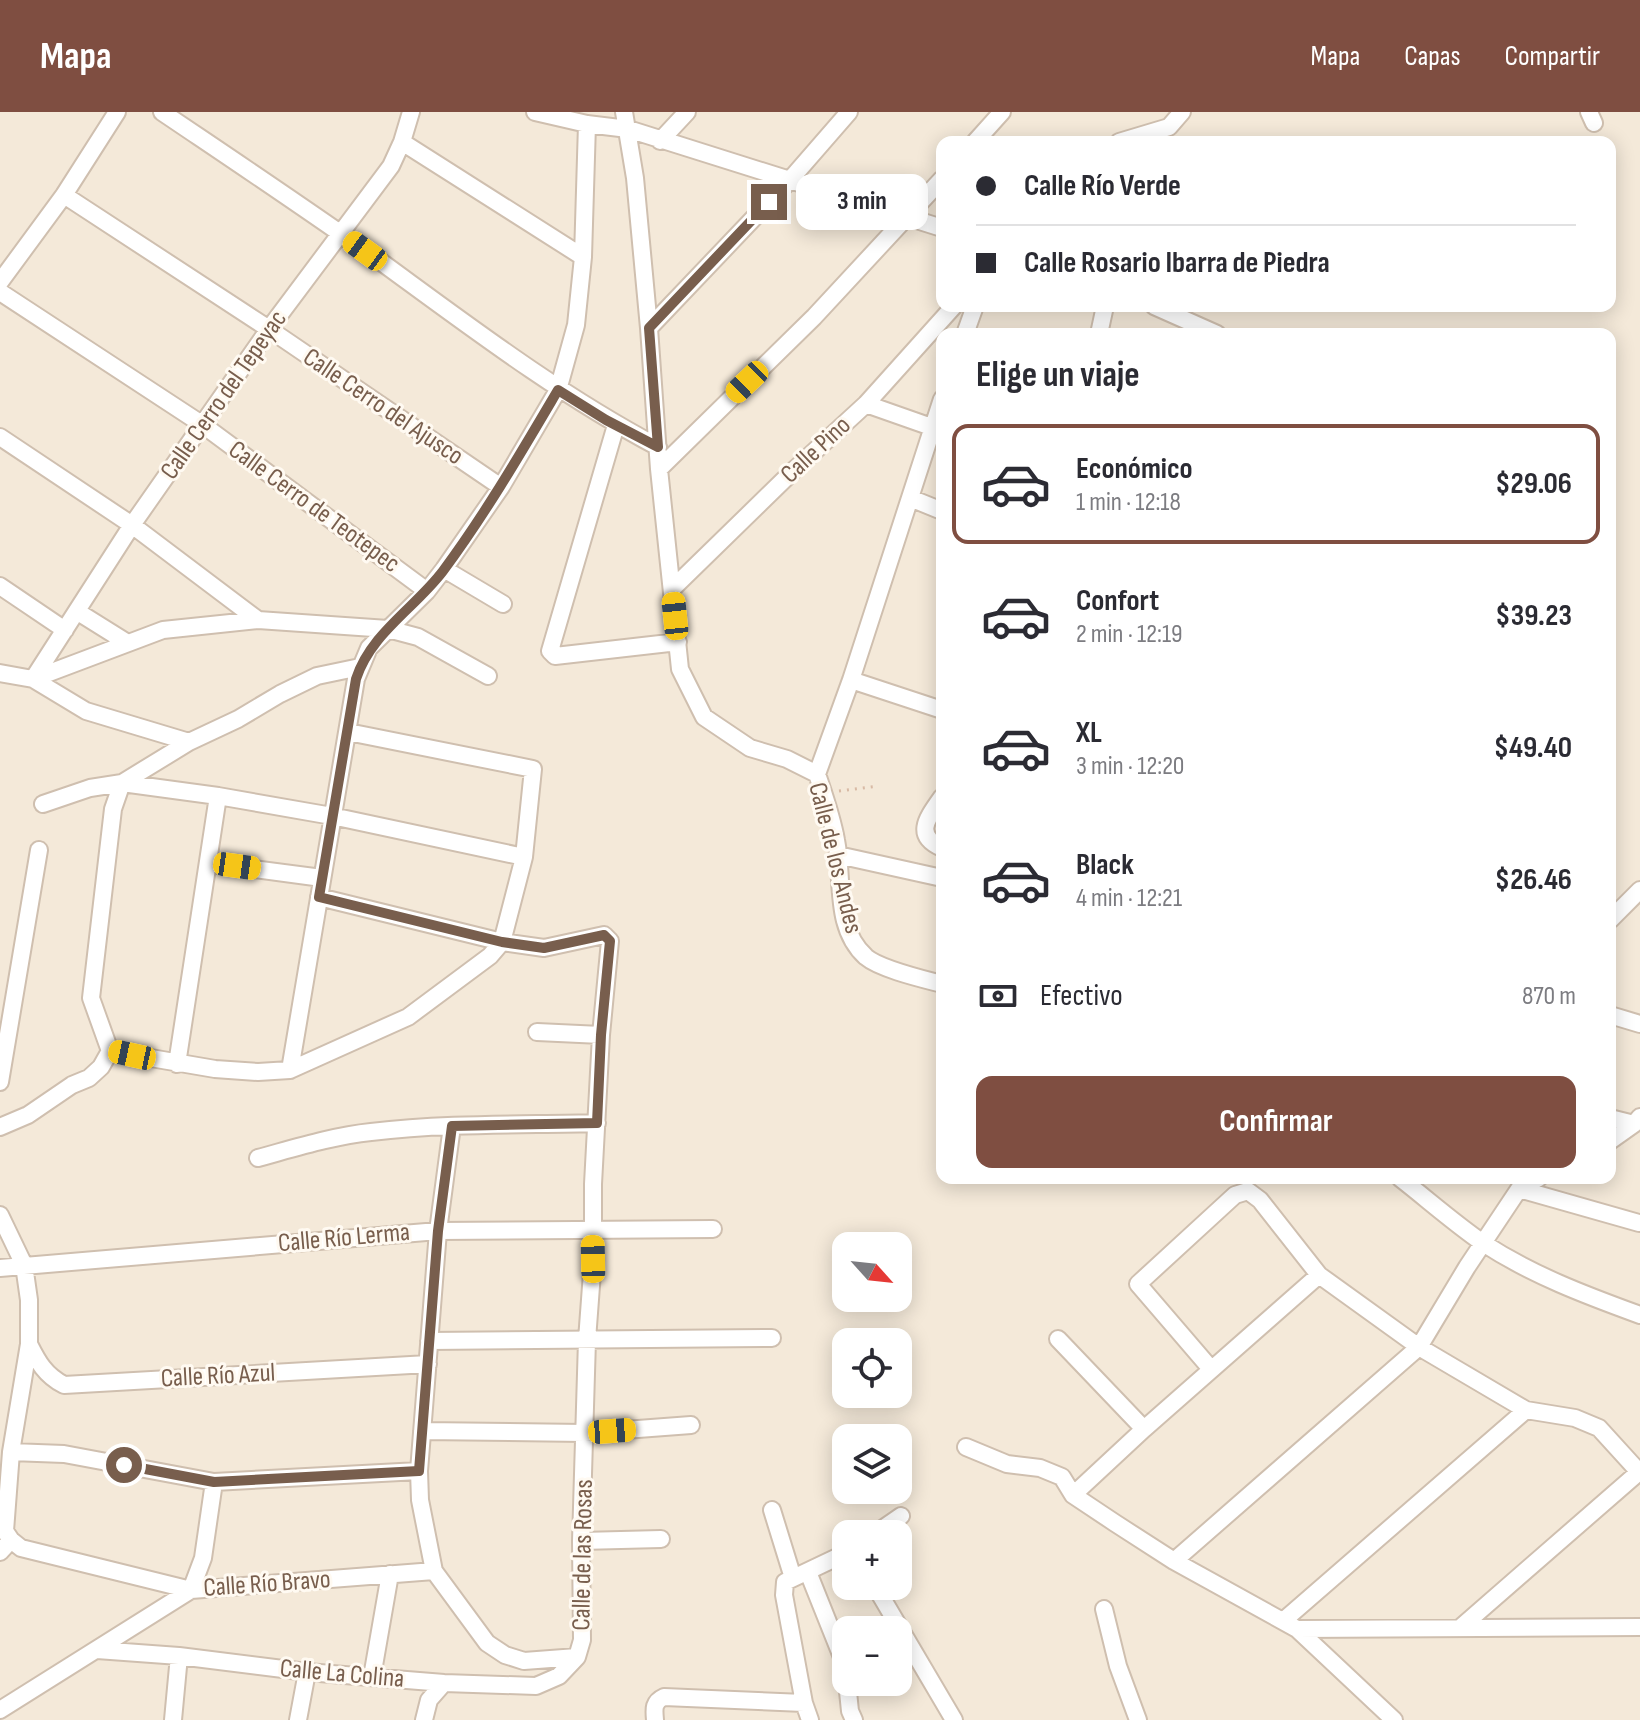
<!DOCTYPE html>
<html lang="es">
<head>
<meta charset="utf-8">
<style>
	:root { --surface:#fff; --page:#f2f2f3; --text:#2b2b33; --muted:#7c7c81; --line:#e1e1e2; --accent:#7f4e41 }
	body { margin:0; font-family:"Sofia Sans Condensed",sans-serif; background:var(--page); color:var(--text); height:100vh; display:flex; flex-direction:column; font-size:30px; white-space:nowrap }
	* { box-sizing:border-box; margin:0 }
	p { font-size:26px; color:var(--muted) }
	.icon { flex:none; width:44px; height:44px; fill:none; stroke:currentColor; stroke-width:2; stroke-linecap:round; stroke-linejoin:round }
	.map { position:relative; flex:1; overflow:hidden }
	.panel { position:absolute; left:936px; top:216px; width:680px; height:856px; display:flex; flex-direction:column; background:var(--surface); border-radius:16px; box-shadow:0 4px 20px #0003 }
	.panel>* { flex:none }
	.top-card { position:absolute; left:936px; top:24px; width:680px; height:176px; border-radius:16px; box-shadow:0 4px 20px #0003; display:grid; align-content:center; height:176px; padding:0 40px; background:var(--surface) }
	.needle { width:52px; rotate:117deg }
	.buttons { position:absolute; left:832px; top:1120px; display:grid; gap:16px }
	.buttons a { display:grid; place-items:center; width:80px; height:80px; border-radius:16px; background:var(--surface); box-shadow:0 4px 20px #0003; font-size:40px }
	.end { position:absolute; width:36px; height:36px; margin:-18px; border:10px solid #785e4d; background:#fff; box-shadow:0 0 0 4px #fff }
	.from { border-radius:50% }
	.bubble { position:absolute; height:56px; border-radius:16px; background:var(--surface); box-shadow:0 4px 20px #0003; font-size:26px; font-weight:700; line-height:56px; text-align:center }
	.car { position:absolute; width:24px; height:48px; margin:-24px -12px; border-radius:10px; box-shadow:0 0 6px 2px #0007; background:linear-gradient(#f5c518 24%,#345 0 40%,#f5c518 0 76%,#345 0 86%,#f5c518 0) }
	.top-card b { display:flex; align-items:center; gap:28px; height:76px; font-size:30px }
	.top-card b+b { border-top:2px solid var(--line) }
	.top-card i { width:20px; height:20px; background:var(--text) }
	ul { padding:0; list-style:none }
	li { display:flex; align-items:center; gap:24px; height:120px; margin:0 16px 12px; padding:0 24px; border:4px solid transparent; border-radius:16px }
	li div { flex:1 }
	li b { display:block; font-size:30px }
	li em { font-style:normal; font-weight:700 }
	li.active { border-color:var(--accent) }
	li>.icon { width:72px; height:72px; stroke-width:1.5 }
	h2 { padding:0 40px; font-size:36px; line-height:96px }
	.pay { display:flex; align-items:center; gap:20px; height:88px; padding:0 40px; font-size:30px }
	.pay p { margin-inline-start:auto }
	.action { display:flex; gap:16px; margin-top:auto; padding:16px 40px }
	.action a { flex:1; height:92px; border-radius:16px; background:var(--accent); color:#fff; font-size:32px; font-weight:700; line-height:92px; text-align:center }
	header { display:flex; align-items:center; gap:48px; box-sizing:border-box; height:112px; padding:0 40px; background:var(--accent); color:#fff }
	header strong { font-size:38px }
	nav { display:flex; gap:44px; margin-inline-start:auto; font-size:28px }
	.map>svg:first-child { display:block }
	.residential { fill:#f4e9d9; fill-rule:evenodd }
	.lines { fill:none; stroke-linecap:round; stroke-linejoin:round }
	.minor-casing { stroke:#cfbfaf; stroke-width:20 }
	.path { stroke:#d8baa5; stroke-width:3; stroke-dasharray:2 6; stroke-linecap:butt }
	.minor { stroke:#fff; stroke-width:16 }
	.route { stroke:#785e4d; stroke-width:10 }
	.labels { text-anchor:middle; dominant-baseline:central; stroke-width:6; stroke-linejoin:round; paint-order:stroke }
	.street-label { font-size:26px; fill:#785e4d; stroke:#fffaf2 }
</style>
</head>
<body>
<header>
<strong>Mapa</strong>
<nav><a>Mapa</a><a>Capas</a><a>Compartir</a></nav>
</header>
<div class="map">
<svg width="1640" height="1608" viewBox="0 0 1640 1608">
	<rect width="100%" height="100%" fill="#fdf6eb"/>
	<path class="residential" d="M0 0H1640V1608H0ZM942 30H1610V194H942ZM942 222H1610V1066H942ZM846 1134H898V1186H846ZM846 1230H898V1282H846ZM846 1326H898V1378H846ZM846 1422H898V1474H846ZM846 1518H898V1570H846Z"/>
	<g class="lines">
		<g class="minor-casing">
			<path id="minor" d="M162 0C236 50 311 100 384 152 473 217 560 283 658 335
				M535 0 587 12 628 17 942 116
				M624 0 635 66 649 216 659 357 680 557 704 605 750 636 787 647 817 662C824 683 832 705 836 728 844 767 833 815 866 845 880 857 923 867 942 872
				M1589 0 1594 11
				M660 29 687 0
				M402 30 583 145
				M975 30 1002 0
				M1119 30 1169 15 1182 0
				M64 83 269 217 501 375
				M0 170 64 83 117 0
				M0 180 203 313 427 479
				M1154 194 1217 222
				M649 216 789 69 849 0
				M965 222 975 194
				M1099 222 1105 194
				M866 292 940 318
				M616 313 550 539 555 544 678 530
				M0 325 132 413 258 508
				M659 357 814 205 942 67
				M910 386 942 399
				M444 457 503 492
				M0 474 65 518
				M672 477 793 359 866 292 954 194
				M78 500 126 530
				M0 561 33 567 163 518 258 508 388 517 418 525 488 564
				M851 568 942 598
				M189 630 86 599 33 567 132 413 269 217 391 54 402 30 411 0
				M817 662 851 568 942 287
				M122 671 189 630 238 607 280 582 317 564 360 555
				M942 685C929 704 912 723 942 736
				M43 692 90 676 122 671 218 684 332 704 524 745
				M838 743 942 766
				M209 751 322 766
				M1610 808 1640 778
				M1610 903 1640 912
				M537 920 601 923
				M110 939 215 957 258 960 290 958 408 905 490 844 502 830 524 745 533 657 348 620
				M110 939 91 886 113 697 122 671
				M177 952 218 684
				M290 958 356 567 369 536 427 479 444 457 501 375 558 278 576 213 583 145 587 12
				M0 970 39 738
				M1610 1006 1634 1012
				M452 1014 438 1119 419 1359 420 1388 434 1459 487 1531 505 1543 524 1549 577 1545
				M0 1015 28 1003 72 973 89 966 101 955 110 939
				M1610 1029 1634 1012 1640 1005
				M258 1046C295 1036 333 1024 371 1020 446 1011 522 1013 597 1011
				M1400 1066C1427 1087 1454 1111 1483 1131 1532 1163 1585 1183 1640 1203
				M1519 1077 1639 1111
				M0 1103 24 1153 29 1188V1232L11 1340 5 1419 11 1428 21 1436 191 1478 434 1459
				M0 1156 438 1119 713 1117
				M1058 1227 1144 1317
				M429 1229 772 1226
				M29 1232C38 1250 45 1263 64 1273L428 1252
				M1211 1257 1138 1172 1235 1083 1248 1079 1260 1088 1319 1163 1419 1235 1526 1298 1575 1306 1599 1316 1640 1361
				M422 1319 585 1321 691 1313
				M966 1335 1007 1352 1040 1356 1062 1365 1073 1383 1115 1411 1174 1449 1297 1517 1394 1608
				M11 1340 64 1342 214 1370 419 1359
				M1073 1383 1144 1317 1319 1163
				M772 1398 793 1466
				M875 1422 901 1404
				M581 1429 661 1427
				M0 1440 11 1428
				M1174 1449 1419 1235 1467 1155 1519 1077 1539 1066
				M808 1460 846 1555
				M875 1474 954 1608
				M1104 1497 1118 1554 1138 1608
				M1283 1509 1526 1298
				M1460 1516 1639 1360
				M1297 1517 1640 1515
				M97 1538 179 1544 307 1560 444 1571 536 1574 559 1564 577 1545 582 1528 581 1429 587 1228 593 1147V1072L601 923 610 829 604 823 544 836 502 830 319 785
				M372 1565 390 1462
				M847 1570 850 1599 854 1608
				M0 1598 191 1478 203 1446 214 1370
				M173 1608 179 1544
				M298 1608 307 1560
				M424 1608 429 1588 444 1571
				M655 1608C654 1597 653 1590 664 1585L804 1591
				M810 1608 804 1591 784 1483 785 1470 846 1441"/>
		</g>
		<path class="path" d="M839 679 878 674"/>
		<use href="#minor" class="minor"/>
	</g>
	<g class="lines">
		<path class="route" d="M124 1353 214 1370 419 1359 438 1119 452 1014 597 1011 601 923 610 829 604 823 544 836 502 830 319 785 356 567C371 521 415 496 443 459 486 401 522 339 558 278L606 308 658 335 649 216 769 90"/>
	</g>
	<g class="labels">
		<g class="street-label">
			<text transform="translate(224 283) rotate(-55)">Calle Cerro del Tepeyac</text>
			<text transform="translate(383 295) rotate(34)">Calle Cerro del Ajusco</text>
			<text transform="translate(816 338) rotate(-43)">Calle Pino</text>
			<text transform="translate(314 395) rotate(36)">Calle Cerro de Teotepec</text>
			<text transform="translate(835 746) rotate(76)">Calle de los Andes</text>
			<text transform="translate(344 1126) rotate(-5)">Calle Río Lerma</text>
			<text transform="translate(218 1264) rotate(-3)">Calle Río Azul</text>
			<text transform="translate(583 1443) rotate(-89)">Calle de las Rosas</text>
			<text transform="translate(267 1472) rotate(-4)">Calle Río Bravo</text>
			<text transform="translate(342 1562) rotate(5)">Calle La Colina</text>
		</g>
	</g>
</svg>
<div class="buttons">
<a><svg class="needle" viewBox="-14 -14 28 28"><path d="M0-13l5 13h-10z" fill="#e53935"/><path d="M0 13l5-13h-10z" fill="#7c7c81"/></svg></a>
<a><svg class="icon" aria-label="locate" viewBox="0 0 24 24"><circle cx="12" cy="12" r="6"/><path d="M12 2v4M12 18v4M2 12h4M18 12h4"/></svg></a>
<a><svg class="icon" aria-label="layers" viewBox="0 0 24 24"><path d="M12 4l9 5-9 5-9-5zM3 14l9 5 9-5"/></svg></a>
<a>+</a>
<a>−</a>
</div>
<i class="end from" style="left:124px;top:1353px"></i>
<i class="end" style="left:769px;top:90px"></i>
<div class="bubble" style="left:796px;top:62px;width:132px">3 min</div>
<i class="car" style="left:365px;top:139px;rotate:306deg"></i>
<i class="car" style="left:747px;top:270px;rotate:226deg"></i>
<i class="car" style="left:675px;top:504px;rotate:354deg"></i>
<i class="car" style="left:237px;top:754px;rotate:98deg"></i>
<i class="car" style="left:132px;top:943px;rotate:282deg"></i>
<i class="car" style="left:593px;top:1147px;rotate:359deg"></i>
<i class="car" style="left:612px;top:1319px;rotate:86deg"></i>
<div class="top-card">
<b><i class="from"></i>Calle Río Verde</b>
<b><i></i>Calle Rosario Ibarra de Piedra</b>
</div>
<section class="panel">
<h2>Elige un viaje</h2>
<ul>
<li class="active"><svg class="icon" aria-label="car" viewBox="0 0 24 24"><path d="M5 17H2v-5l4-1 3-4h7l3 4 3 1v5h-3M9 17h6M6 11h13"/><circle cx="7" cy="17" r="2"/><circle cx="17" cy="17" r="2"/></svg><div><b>Económico</b><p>1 min · 12:18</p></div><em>$29.06</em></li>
<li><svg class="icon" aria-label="car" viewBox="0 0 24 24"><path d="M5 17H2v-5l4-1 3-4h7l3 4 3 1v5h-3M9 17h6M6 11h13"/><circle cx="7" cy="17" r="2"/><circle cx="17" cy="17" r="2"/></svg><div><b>Confort</b><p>2 min · 12:19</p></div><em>$39.23</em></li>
<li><svg class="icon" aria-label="car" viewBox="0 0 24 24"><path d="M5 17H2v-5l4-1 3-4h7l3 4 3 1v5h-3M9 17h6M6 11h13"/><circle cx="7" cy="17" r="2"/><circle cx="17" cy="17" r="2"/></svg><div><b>XL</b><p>3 min · 12:20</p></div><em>$49.40</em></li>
<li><svg class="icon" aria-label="car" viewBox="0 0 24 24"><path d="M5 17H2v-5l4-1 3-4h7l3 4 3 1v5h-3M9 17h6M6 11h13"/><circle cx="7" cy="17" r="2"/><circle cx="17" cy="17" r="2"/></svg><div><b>Black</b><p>4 min · 12:21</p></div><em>$26.46</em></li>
</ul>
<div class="pay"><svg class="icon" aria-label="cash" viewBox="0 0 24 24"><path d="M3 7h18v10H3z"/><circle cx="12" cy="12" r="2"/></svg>Efectivo<p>870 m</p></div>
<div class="action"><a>Confirmar</a></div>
</section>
</div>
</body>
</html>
